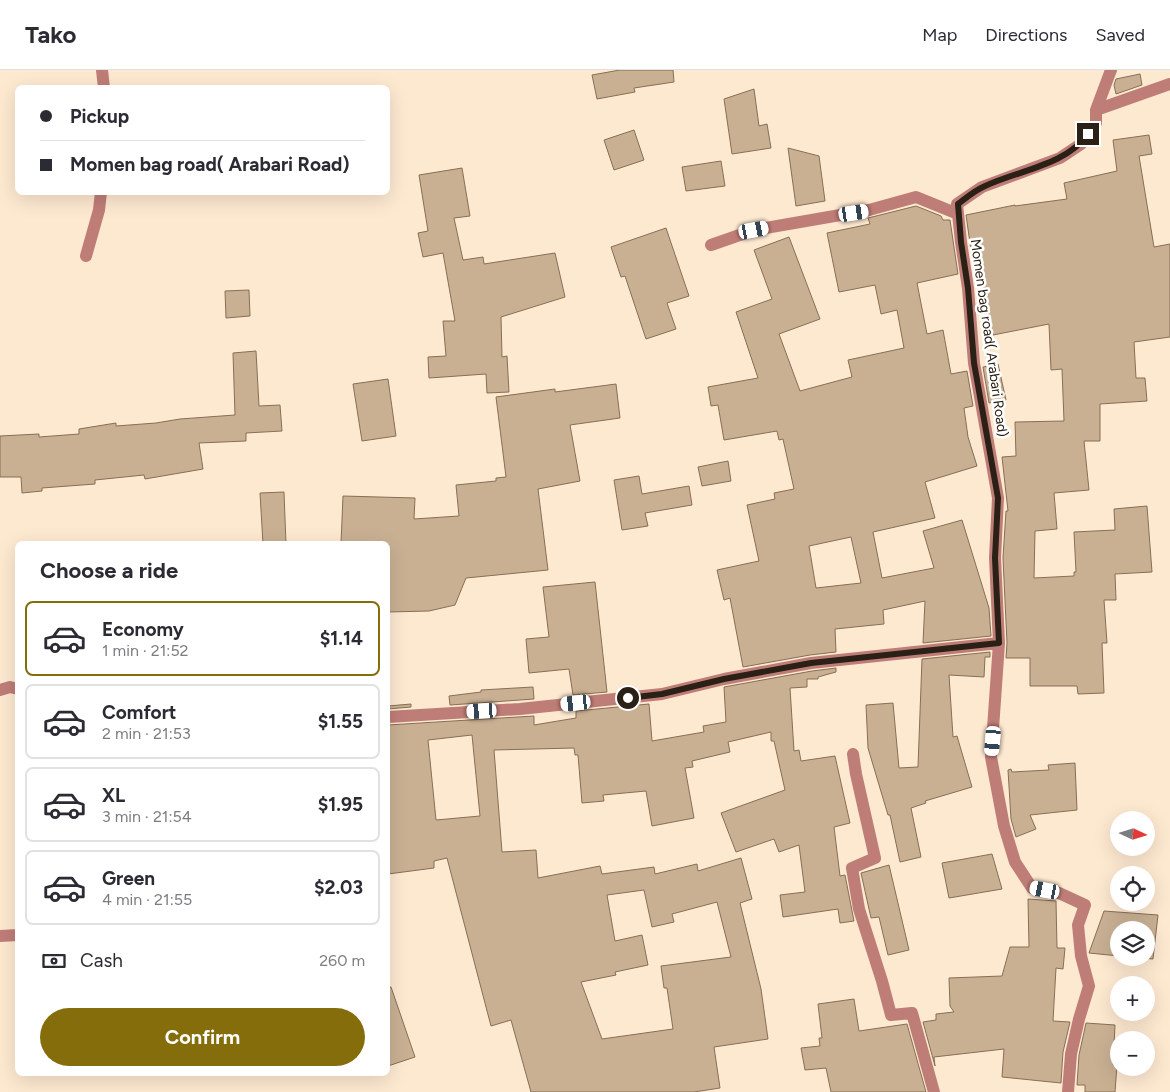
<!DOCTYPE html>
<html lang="en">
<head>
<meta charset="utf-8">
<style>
	:root { --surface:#fff; --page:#f7f7f7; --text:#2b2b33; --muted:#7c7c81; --line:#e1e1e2; --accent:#866d0c }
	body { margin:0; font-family:Figtree,sans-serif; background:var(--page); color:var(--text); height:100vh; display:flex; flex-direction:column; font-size:19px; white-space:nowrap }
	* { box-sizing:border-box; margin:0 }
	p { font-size:16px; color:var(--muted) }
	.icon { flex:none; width:28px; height:28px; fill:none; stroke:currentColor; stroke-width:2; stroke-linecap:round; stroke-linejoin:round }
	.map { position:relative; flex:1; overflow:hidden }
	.drawer { position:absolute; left:15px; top:471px; width:375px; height:535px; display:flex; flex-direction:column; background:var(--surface); border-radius:8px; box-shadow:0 5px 20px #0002 }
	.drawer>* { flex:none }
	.hud { position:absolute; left:15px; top:15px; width:375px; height:110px; border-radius:8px; box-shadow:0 5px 20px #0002; display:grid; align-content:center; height:110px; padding:0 25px; background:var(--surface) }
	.needle { width:32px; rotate:94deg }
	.buttons { position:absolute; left:1110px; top:741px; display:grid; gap:10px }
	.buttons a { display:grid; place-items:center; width:45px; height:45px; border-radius:50%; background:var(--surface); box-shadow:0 5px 20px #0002; font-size:25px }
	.end { position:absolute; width:22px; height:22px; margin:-11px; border:6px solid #2a2015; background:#fff; box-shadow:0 0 0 2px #fff }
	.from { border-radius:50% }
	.car { position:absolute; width:15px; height:30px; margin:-15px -8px; border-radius:6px; box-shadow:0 0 4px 1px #0007; background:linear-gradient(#fff 24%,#345 0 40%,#fff 0 76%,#345 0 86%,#fff 0) }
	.hud b { display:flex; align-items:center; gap:18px; height:48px; font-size:19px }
	.hud b+b { border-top:1px solid var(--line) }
	.hud i { width:12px; height:12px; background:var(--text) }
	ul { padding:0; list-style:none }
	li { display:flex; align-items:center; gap:15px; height:75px; margin:0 10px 8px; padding:0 15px; border:2px solid var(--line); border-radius:8px }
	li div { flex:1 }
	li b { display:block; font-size:19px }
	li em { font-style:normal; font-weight:700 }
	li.on { border-color:var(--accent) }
	li>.icon { width:45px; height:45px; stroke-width:1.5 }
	h2 { padding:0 25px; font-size:22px; line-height:60px }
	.pay { display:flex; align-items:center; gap:12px; height:55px; padding:0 25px; font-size:19px }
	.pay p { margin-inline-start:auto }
	.primary-button { display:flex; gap:10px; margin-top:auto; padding:10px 25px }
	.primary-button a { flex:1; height:58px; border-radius:30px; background:var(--accent); color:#fff; font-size:20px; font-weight:700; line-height:58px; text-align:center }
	header { display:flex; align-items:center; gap:30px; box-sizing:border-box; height:70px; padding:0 25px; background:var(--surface); border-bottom:1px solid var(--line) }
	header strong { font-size:24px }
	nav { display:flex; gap:28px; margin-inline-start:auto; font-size:18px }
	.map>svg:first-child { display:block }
	.building { fill:#c9b093; stroke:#876f55; fill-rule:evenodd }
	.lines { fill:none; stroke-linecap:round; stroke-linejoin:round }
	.minor { stroke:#bf7d78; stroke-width:12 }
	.route { stroke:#2a2015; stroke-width:6 }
	.labels { text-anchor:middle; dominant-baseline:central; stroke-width:5; stroke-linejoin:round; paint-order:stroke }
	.street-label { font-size:14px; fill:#2a2015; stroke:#fff }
</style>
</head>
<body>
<header>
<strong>Tako</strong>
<nav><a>Map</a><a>Directions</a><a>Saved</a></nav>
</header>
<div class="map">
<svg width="1170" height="1022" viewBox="0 0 1170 1022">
	<rect width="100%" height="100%" fill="#fde8d0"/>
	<path class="building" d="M620 0H673L674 12 634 18 635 22 597 29 592 5Z
		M1140 4 1142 15 1116 24 1114 15 1116 9Z
		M754 19 759 56 767 54 771 78 732 84 724 29Z
		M634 60 644 90 614 100 604 70Z
		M1149 65 1152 84 1139 86 1154 177 1170 174V267L1134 272 1136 308H1145L1147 331 1100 334V371H1084L1089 420 1054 423 1057 459 1035 461 1034 508 1074 506V502H1076L1074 462 1115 460 1114 439 1147 436 1152 502 1115 504 1116 530H1104L1107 573H1102L1104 623 1078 624 1077 616H1030V588H1006L1007 573 1003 488 1006 441H1008L1002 387 1016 386 1015 352 1064 351 1062 299 1051 300 1049 254 993 265 986 232H984L976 200 974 201 966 145 1015 135V136L1067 129 1064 113 1117 101 1113 70Z
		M788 78 819 86 825 131 796 136Z
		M721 91 725 116 686 121 682 97Z
		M462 98 470 146 454 148 463 190 483 187 484 194 555 183 565 227 501 247 502 287 507 286 509 322 487 323 486 304 429 308 428 287 446 286 443 251H455L443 183 423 187 418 163 428 161 419 105Z
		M916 136 941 146 943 150H950L958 204 917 213 927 264 943 260 951 304 967 301 973 336 964 338 968 367 977 396 925 412 935 448 873 462 882 508 934 498 923 461 962 450 989 538 991 566 923 573 925 531 883 540 884 554 835 559 836 582 810 585 743 597 730 528 724 530 717 500 759 491 747 435 775 429 774 423 794 419 783 369 779 370 777 361 724 370 718 335 711 336 708 317 758 308 736 242 772 229 754 180 789 167 820 249 779 264 800 321 852 307 848 290 904 278 897 240 881 244 875 215 839 222 827 163 870 154 868 148ZM851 467 861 513 816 518 809 476Z
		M666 158 689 226 667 233 676 259 646 269 625 206 621 207 611 177Z
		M249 220 250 246 226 248 225 221Z
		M256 281 259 336 280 335 282 361 246 363V371L199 373 203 399 145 409 144 405 95 410V414L42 418V421L22 423 21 407H0V366L39 364V367L79 364V359L116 353V356L156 353 180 349 235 345 233 283Z
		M998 294 1006 330 989 333 983 297Z
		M388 309 396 366 362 371 353 314Z
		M616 314 620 348 570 355 580 411 538 419 548 500 466 508 455 535 429 541 388 542V474L341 473 343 426 415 428 414 449 459 446 456 415 496 411V408L506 407 496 327 555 319V322Z
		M728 391 731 411 702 416 698 397Z
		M639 406 642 424 689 416 692 435 645 443 648 456 622 460 614 410Z
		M284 422 286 474H263L260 423Z
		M595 512 607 622 573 625 569 599 529 603 526 569 549 567 543 517Z
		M990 582V587H985L984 607 949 605 953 667 957 666 972 717 925 731 926 733 911 738 921 787 900 792 890 745H888L868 678 866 635 893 633 899 698 918 697 922 589Z
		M836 598V602L818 607V609H807V617L790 618 794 681 799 680 801 691 835 686 850 753 834 757 840 806 845 805 854 851 840 853 838 839 783 847 780 825 805 822 799 775 779 782 774 769 736 782 721 743 785 720 774 671H771V662L728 672 730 682 692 691 693 697 685 698 694 748 652 756 646 721 603 725 604 731 582 733 578 685H575L574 678 494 680 502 782 536 780 538 808 600 796 602 804 654 797 655 804 697 794 698 801 741 788 752 829 740 833 761 919 768 969 714 977 720 1018 694 1022H531L511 950 491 956 447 788 434 791V798L388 804V655L534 646V655L576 648V641L649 634 652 671 704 662 703 656 726 652 724 617 812 601ZM472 665 480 746 436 750 428 670ZM644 820 652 857 674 852 672 844 717 832 731 887 661 896 664 918H667L673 959 602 969 581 912 616 905 615 902 648 895 642 865 615 871 607 825Z
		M533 617 534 629 450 635 449 626 481 622V620Z
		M411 634V637L388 639V636Z
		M1075 693 1077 740 1030 745 1036 759 1016 767 1011 749 1008 700 1011 699 1012 702 1049 700 1048 695Z
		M992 784 1002 819 949 828 942 793Z
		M889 795 909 880 888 885 879 847 871 848 861 803Z
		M1028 829 1056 831 1057 878H1065L1063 899 1056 898 1053 951 1070 952 1063 982 1061 1013 1002 1007 1004 979 934 987 935 996 923 952 936 950V944L954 942 950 936 949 908 1002 906 1010 877H1029Z
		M1104 841 1158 845 1153 889 1139 888H1146V860H1119V886L1089 883Z
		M388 917H391L415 987 388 996Z
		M854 929 859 961 907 954 926 1022H831L826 998 805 1000 801 978 820 976 819 968H822L818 934Z
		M1086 953 1115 955 1113 995H1117L1115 1022H1085V1015H1077L1079 985Z"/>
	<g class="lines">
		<path class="minor" d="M102 0 104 18
			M1096 40 1170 14
			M711 175 754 160 869 140 916 127 958 144
			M86 186 99 140 101 122
			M0 620 10 617 18 619
			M388 647 520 639 662 624 724 609 811 593 999 573
			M853 684 856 704 875 788 852 798 859 839 882 911 891 945 912 943 934 1022
			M0 866 18 865
			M1068 1022 1071 984 1079 949 1089 916 1081 886 1078 855 1085 835 1059 823 1032 818 1015 792 1004 756 991 687 999 573 995 488 998 428 974 293 968 218 961 172 957 134 982 117 1060 88 1081 74 1096 53V40L1111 0"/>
	</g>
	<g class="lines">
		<path class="route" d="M628 628 662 624 724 609 811 593 999 573 995 488 998 428 974 293 968 218 961 172 958 134C966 128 974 121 983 117 1018 100 1065 96 1088 64"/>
	</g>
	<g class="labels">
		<g class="street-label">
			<text transform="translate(989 268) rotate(82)">Momen bag road( Arabari Road)</text>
		</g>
	</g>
</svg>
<div class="buttons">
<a><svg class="needle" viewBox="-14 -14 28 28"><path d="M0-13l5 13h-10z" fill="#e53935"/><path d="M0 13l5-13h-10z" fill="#7c7c81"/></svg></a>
<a><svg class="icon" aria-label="locate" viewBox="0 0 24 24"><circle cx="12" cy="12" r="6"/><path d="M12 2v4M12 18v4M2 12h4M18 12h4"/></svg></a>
<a><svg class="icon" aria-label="layers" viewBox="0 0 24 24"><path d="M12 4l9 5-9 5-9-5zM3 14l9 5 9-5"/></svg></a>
<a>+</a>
<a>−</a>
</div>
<i class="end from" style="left:628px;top:628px"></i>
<i class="end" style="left:1088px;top:64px"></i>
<i class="car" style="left:854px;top:143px;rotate:81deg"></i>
<i class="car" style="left:754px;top:160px;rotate:79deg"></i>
<i class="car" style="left:576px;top:633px;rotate:264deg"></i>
<i class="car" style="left:482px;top:641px;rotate:267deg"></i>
<i class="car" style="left:993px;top:671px;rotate:185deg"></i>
<i class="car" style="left:1045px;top:820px;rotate:281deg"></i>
<div class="hud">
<b><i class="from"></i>Pickup</b>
<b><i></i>Momen bag road( Arabari Road)</b>
</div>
<section class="drawer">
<h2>Choose a ride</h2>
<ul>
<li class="on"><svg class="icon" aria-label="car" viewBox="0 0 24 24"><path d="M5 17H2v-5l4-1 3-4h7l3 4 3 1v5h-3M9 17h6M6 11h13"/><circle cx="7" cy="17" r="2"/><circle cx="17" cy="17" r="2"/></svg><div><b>Economy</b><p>1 min · 21:52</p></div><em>$1.14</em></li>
<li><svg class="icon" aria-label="car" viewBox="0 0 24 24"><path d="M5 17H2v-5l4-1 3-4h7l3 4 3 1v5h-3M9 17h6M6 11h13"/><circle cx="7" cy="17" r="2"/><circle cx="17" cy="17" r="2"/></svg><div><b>Comfort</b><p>2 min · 21:53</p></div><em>$1.55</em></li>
<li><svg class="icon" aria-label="car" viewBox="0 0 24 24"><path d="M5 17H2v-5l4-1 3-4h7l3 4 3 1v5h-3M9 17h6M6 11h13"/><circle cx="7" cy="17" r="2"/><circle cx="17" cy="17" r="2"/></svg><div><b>XL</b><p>3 min · 21:54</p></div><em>$1.95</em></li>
<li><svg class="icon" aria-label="car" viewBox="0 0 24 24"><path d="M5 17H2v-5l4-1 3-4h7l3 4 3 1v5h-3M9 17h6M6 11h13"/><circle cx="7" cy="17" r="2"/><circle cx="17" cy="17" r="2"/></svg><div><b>Green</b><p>4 min · 21:55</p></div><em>$2.03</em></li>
</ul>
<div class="pay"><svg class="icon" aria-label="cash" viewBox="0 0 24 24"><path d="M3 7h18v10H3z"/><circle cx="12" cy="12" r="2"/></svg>Cash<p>260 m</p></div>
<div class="primary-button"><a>Confirm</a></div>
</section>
</div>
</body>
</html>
